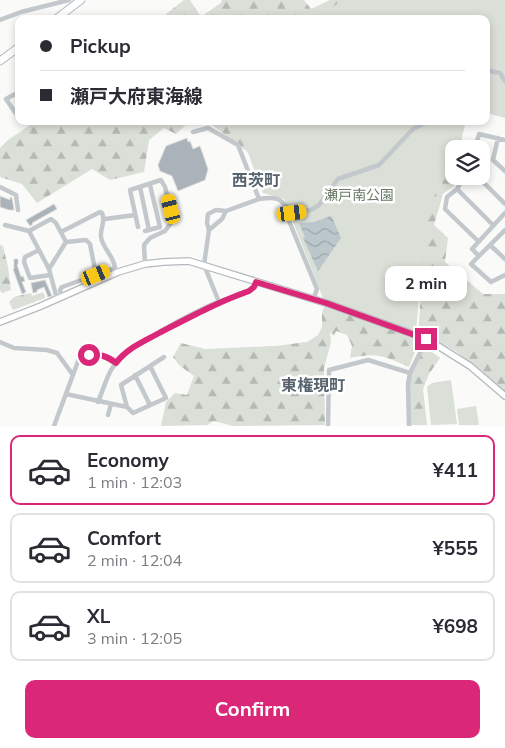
<!DOCTYPE html>
<html lang="en">
<head>
<meta charset="utf-8">
<style>
	:root { --surface:#fff; --page:#f7f7f7; --text:#2b2b33; --muted:#7c7c81; --line:#e1e1e2; --accent:#db2777 }
	body { margin:0; font-family:Mulish,"Noto Sans JP",sans-serif; background:var(--page); color:var(--text); height:100vh; display:flex; flex-direction:column; font-size:19px; white-space:nowrap }
	* { box-sizing:border-box; margin:0 }
	p { font-size:16px; color:var(--muted) }
	.icon { flex:none; width:28px; height:28px; fill:none; stroke:currentColor; stroke-width:2; stroke-linecap:round; stroke-linejoin:round }
	.map { position:relative; height:426px; overflow:hidden }
	.details { display:flex; flex-direction:column; background:var(--surface); flex:1 }
	.details>* { flex:none }
	.banner { position:absolute; left:15px; top:15px; width:475px; height:110px; border-radius:10px; box-shadow:0 2px 8px #0003; display:grid; align-content:center; height:110px; padding:0 25px; background:var(--surface) }
	.buttons { position:absolute; left:445px; top:140px; display:grid; gap:10px }
	.buttons a { display:grid; place-items:center; width:45px; height:45px; border-radius:10px; background:var(--surface); box-shadow:0 2px 8px #0003; font-size:25px }
	.end { position:absolute; width:22px; height:22px; margin:-11px; border:6px solid #db2777; background:#fff; box-shadow:0 0 0 2px #fff }
	.from { border-radius:50% }
	.bubble { position:absolute; height:35px; border-radius:10px; background:var(--surface); box-shadow:0 2px 8px #0003; font-size:16px; font-weight:700; line-height:35px; text-align:center }
	.car { position:absolute; width:15px; height:30px; margin:-15px -8px; border-radius:6px; box-shadow:0 0 4px 1px #0007; background:linear-gradient(#f5c518 24%,#345 0 40%,#f5c518 0 76%,#345 0 86%,#f5c518 0) }
	.banner b { display:flex; align-items:center; gap:18px; height:48px; font-size:19px }
	.banner b+b { border-top:1px solid var(--line) }
	.banner i { width:12px; height:12px; background:var(--text) }
	ul { padding:9px 0 0; list-style:none }
	li { display:flex; align-items:center; gap:15px; height:70px; margin:0 10px 8px; padding:0 15px; border:2px solid var(--line); border-radius:10px }
	li div { flex:1 }
	li b { display:block; font-size:19px }
	li em { font-style:normal; font-weight:700 }
	li.current { border-color:var(--accent) }
	li>.icon { width:45px; height:45px; stroke-width:1.5 }
	.action { display:flex; gap:10px; margin-top:auto; padding:10px 25px }
	.action a { flex:1; height:58px; border-radius:10px; background:var(--accent); color:#fff; font-size:20px; font-weight:700; line-height:58px; text-align:center }
	.map>svg:first-child { display:block }
	.forest { fill:url(#forest-firs) }
	.park { fill:#dadfd7 }
	.water { fill:url(#water-waves) }
	.building { fill:#aab3b9; stroke:#dcdcda }
	.lines { fill:none; stroke-linecap:round; stroke-linejoin:round }
	.major-casing { stroke:#b5babe; stroke-width:8 }
	.highway-casing { stroke:#b4b9bd; stroke-width:9 }
	.minor { stroke:#c3c8cc; stroke-width:4.5 }
	.major { stroke:#fff; stroke-width:5.5 }
	.highway { stroke:#fff; stroke-width:7 }
	.route { stroke:#db2777; stroke-width:6 }
	.labels { text-anchor:middle; dominant-baseline:central; stroke-width:5; stroke-linejoin:round; paint-order:stroke }
	.park-label { font-size:14px; fill:#687a64; stroke:#fff }
	.quarter-label { font-size:16px; font-weight:bold; fill:#57646e; stroke:#fff }
</style>
</head>
<body>
<div class="map">
<svg width="505" height="426" viewBox="0 0 505 426">
	<defs>
		<pattern id="forest-firs" width="22" height="20" patternUnits="userSpaceOnUse" patternTransform="scale(1.25)"><rect width="22" height="20" fill="#dadfd7"/><path d="M5 1l3.5 6h-7zM16 11l3.5 6h-7z" fill="#b4b9b4"/></pattern>
		<pattern id="water-waves" width="16" height="10" patternUnits="userSpaceOnUse" patternTransform="scale(1.25)"><rect width="16" height="10" fill="#bbc7cb"/><path d="M0 5q4-4 8 0t8 0" fill="none" stroke="#9ca6aa"/></pattern>
	</defs>
	<rect width="100%" height="100%" fill="#fafaf8"/>
	<path class="forest" d="M184 0H190L201 17 222 2 221 0H304L311 9 330 0H505L486 19H167L166 14Z
		M36 121H190L176 134 164 128 149 140 144 172 110 180 92 169 37 203 22 184 0 177V148L8 140Z
		M207 121H292L254 157Z
		M432 121H466L459 149H454V176H460L454 186 443 194 434 225 448 238 445 262 483 294H505V394L457 352 423 333 419 326 421 285 409 231Z
		M0 245 3 246 8 267 11 290 2 293 0 290Z
		M43 292 45 298 13 310 9 302 14 297 31 293 32 296Z
		M324 307 420 339 409 367C384 356 377 352 350 358L352 346 347 335 336 331 334 336 330 332 331 342 324 368 325 425 233 426 214 421 207 425 161 426 166 402 175 393 187 395 194 376 179 365 173 357 181 343 205 349 275 346 307 342 318 335 322 327V313Z
		M425 347 440 358 429 374 423 389 427 425H410L409 378Z"/>
	<path class="park" d="M343 0H505V118L486 113V19H314Z
		M236 121H461L426 220 416 331 323 298 284 199 263 193Z
		M451 380 457 424 431 425 427 387 432 383Z
		M476 406 479 425H459L457 409Z"/>
	<path class="water" d="M330 216 332 217 341 238 318 271 303 238 305 237 299 223 315 222Z"/>
	<path class="building" d="M187 138 188 142 190 141 193 149 200 146 208 169 205 180 178 191 172 176 160 171 158 165 166 146Z
		M0 196 10 200V197L12 198 14 210H9L0 207Z
		M54 204 57 209 32 223 33 224 30 226 26 220Z
		M14 259H18V264L17 265 21 277 23 276 25 281 22 282 26 292 22 294 13 269H14Z
		M45 280 52 296 48 297 44 287 37 290V292L33 293 31 283Z"/>
	<g class="lines">
		<g class="major-casing">
			<path id="major" d="M0 322 41 306 118 272 145 264 163 262 189 261 326 303 427 339 470 366 505 396"/>
		</g>
		<g class="highway-casing">
			<path id="highway" d="M56 19 81 0
				M0 61 19 47"/>
		</g>
		<path class="minor" d="M0 20 21 12 69 0
			M486 70 500 73 505 81
			M19 92 6 99 19 118
			M193 132 208 128 238 145 259 199 226 211 216 210 208 214 207 223 209 230 204 265 219 302
			M498 138 493 160 505 171
			M475 149 479 134 505 140
			M465 176 457 189 447 197 445 209 478 241
			M477 176 505 204
			M0 187 16 195 18 210
			M140 187 149 230
			M457 189 493 225
			M259 199C278 196 280 198 292 213
			M292 213 311 210 319 205 338 179 379 165 413 129 429 121
			M292 213 289 221 317 289 313 300
			M105 219 135 215
			M5 225 29 231 51 219 56 223 66 242
			M138 227 130 190 161 180 165 187 173 220 165 231 150 238 144 245 145 264
			M209 230 222 219 226 211
			M505 230 471 264 491 282 505 275
			M29 231 49 269 57 299
			M145 231 160 227 150 185
			M61 232 100 212 102 213C106 221 100 228 101 237 103 249 114 256 115 268L62 287 60 290 62 297
			M490 245 505 259
			M39 250 25 257 24 262 30 278 50 275
			M479 256 472 249 505 213
			M49 269 66 242 86 240 90 244 96 275
			M0 342 14 348 47 350 57 353 73 375
			M150 366 166 398 133 413 127 407 121 385 164 357
			M135 375 150 405
			M66 394 127 407
			M98 402C108 378 107 369 128 351 158 333 188 314 220 301 231 297 253 295 256 282
			M108 415 111 404
			M54 426 80 356 102 355 116 363
			M328 426 329 370 368 360 410 373
			M409 426 408 384 410 373 427 339"/>
		<use href="#major" class="major"/>
		<use href="#highway" class="highway"/>
	</g>
	<g class="lines">
		<path class="route" d="M89 355C100 354 107 356 116 363 127 348 145 341 161 332 190 317 218 302 249 291L254 287 256 282 326 303 426 339"/>
	</g>
	<g class="labels">
		<g class="park-label">
			<text x="359" y="195">瀬戸南公園</text>
		</g>
		<g class="quarter-label">
			<text x="256" y="180">西茨町</text>
			<text x="313" y="385">東権現町</text>
		</g>
	</g>
</svg>
<div class="buttons">
<a><svg class="icon" aria-label="layers" viewBox="0 0 24 24"><path d="M12 4l9 5-9 5-9-5zM3 14l9 5 9-5"/></svg></a>
</div>
<i class="end from" style="left:89px;top:355px"></i>
<i class="end" style="left:426px;top:339px"></i>
<div class="bubble" style="left:385px;top:266px;width:82px">2 min</div>
<i class="car" style="left:171px;top:209px;rotate:346deg"></i>
<i class="car" style="left:292px;top:213px;rotate:83deg"></i>
<i class="car" style="left:96px;top:275px;rotate:68deg"></i>
<div class="banner">
<b><i class="from"></i>Pickup</b>
<b><i></i>瀬戸大府東海線</b>
</div>
</div>
<section class="details">
<ul>
<li class="current"><svg class="icon" aria-label="car" viewBox="0 0 24 24"><path d="M5 17H2v-5l4-1 3-4h7l3 4 3 1v5h-3M9 17h6M6 11h13"/><circle cx="7" cy="17" r="2"/><circle cx="17" cy="17" r="2"/></svg><div><b>Economy</b><p>1 min · 12:03</p></div><em>¥411</em></li>
<li><svg class="icon" aria-label="car" viewBox="0 0 24 24"><path d="M5 17H2v-5l4-1 3-4h7l3 4 3 1v5h-3M9 17h6M6 11h13"/><circle cx="7" cy="17" r="2"/><circle cx="17" cy="17" r="2"/></svg><div><b>Comfort</b><p>2 min · 12:04</p></div><em>¥555</em></li>
<li><svg class="icon" aria-label="car" viewBox="0 0 24 24"><path d="M5 17H2v-5l4-1 3-4h7l3 4 3 1v5h-3M9 17h6M6 11h13"/><circle cx="7" cy="17" r="2"/><circle cx="17" cy="17" r="2"/></svg><div><b>XL</b><p>3 min · 12:05</p></div><em>¥698</em></li>
</ul>
<div class="action"><a>Confirm</a></div>
</section>
</body>
</html>
